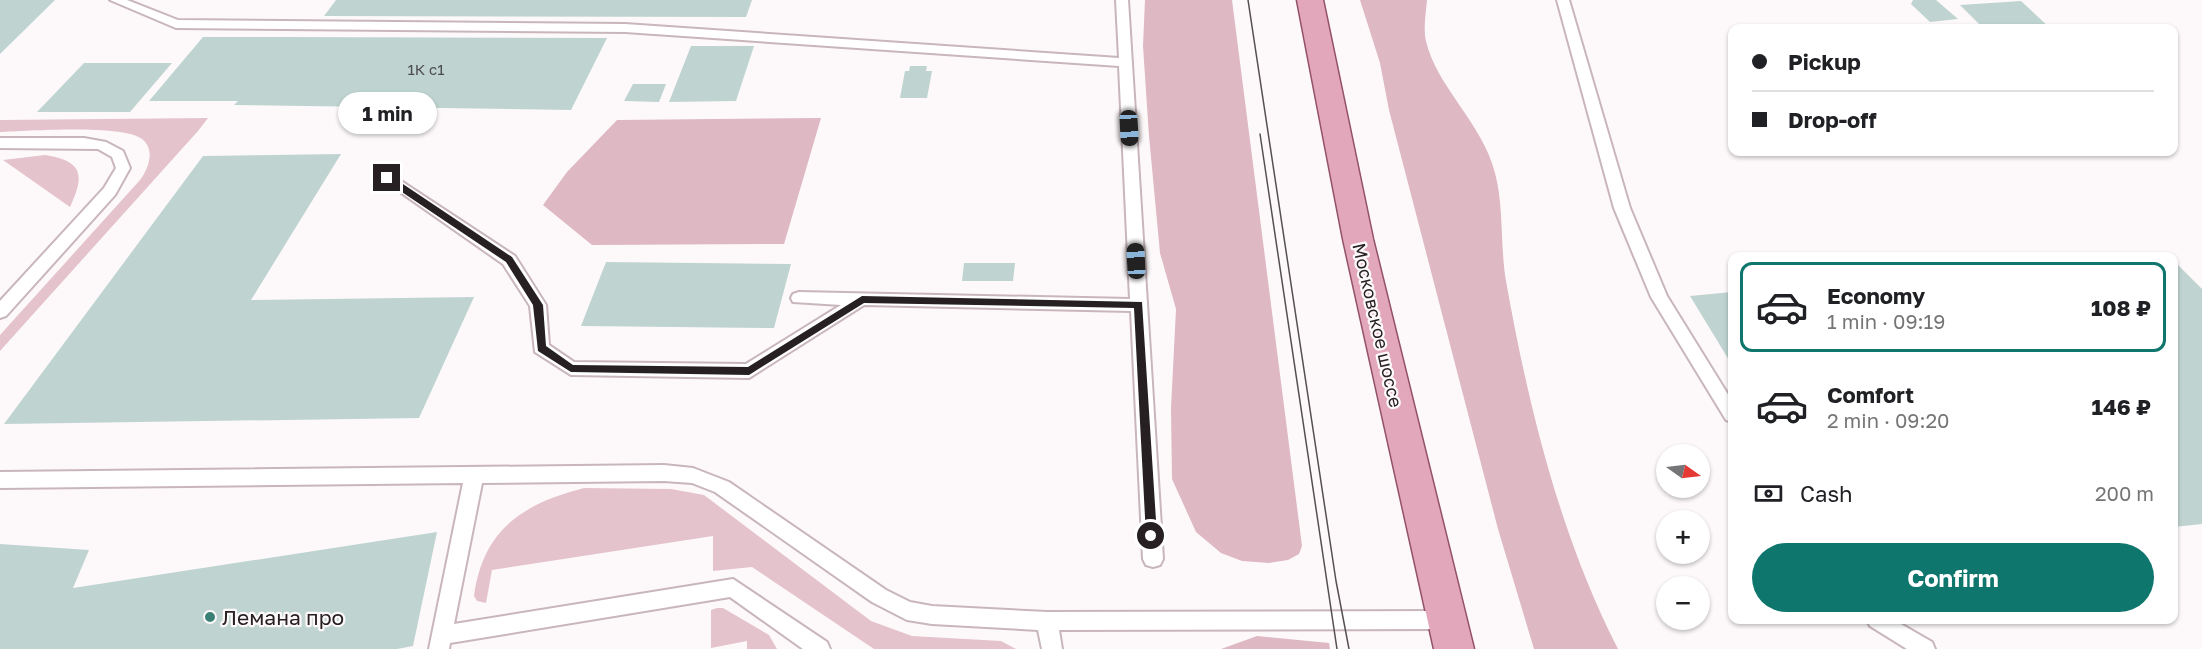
<!DOCTYPE html>
<html lang="en">
<head>
<meta charset="utf-8">
<style>
	:root { --surface:#fff; --page:#f2f2f2; --text:#202124; --muted:#757577; --line:#e0e0e0; --accent:#0f766e }
	body { margin:0; font-family:"Golos Text",sans-serif; background:var(--page); color:var(--text); height:100vh; display:flex; flex-direction:column; font-size:22px; white-space:nowrap }
	* { box-sizing:border-box; margin:0 }
	p { font-size:20px; color:var(--muted) }
	.icon { flex:none; width:33px; height:33px; fill:none; stroke:currentColor; stroke-width:2; stroke-linecap:round; stroke-linejoin:round }
	.map { position:relative; flex:1; overflow:hidden }
	.side { position:absolute; left:1728px; top:252px; width:450px; height:372px; display:flex; flex-direction:column; background:var(--surface); border-radius:12px; box-shadow:0 2px 4px #0004 }
	.side>* { flex:none }
	.top-card { position:absolute; left:1728px; top:24px; width:450px; height:132px; border-radius:12px; box-shadow:0 2px 4px #0004; display:grid; align-content:center; height:132px; padding:0 24px; background:var(--surface) }
	.needle { width:39px; rotate:104deg }
	.controls { position:absolute; left:1656px; top:444px; display:grid; gap:12px }
	.controls a { display:grid; place-items:center; width:54px; height:54px; border-radius:50%; background:var(--surface); box-shadow:0 2px 4px #0004; font-size:30px }
	.end { position:absolute; width:27px; height:27px; margin:-14px; border:8px solid #272022; background:#fff; box-shadow:0 0 0 3px #fff }
	.from { border-radius:50% }
	.bubble { position:absolute; height:42px; border-radius:21px; background:var(--surface); box-shadow:0 2px 4px #0004; font-size:20px; font-weight:700; line-height:42px; text-align:center }
	.car { position:absolute; width:18px; height:36px; margin:-18px -9px; border-radius:8px; box-shadow:0 0 4px 2px #0007; background:linear-gradient(#222 24%,#8ab4d8 0 40%,#222 0 76%,#8ab4d8 0 86%,#222 0) }
	.top-card b { display:flex; align-items:center; gap:21px; height:57px; font-size:22px }
	.top-card b+b { border-top:2px solid var(--line) }
	.top-card i { width:15px; height:15px; background:var(--text) }
	ul { padding:10px 0 0; list-style:none }
	li { display:flex; align-items:center; gap:18px; height:90px; margin:0 12px 9px; padding:0 12px; border:3px solid transparent; border-radius:12px }
	li div { flex:1 }
	li b { display:block; font-size:22px }
	li em { font-style:normal; font-weight:700 }
	li.selected { border-color:var(--accent) }
	li>.icon { width:54px; height:54px; stroke-width:1.5 }
	.pay { display:flex; align-items:center; gap:15px; height:66px; padding:0 24px; font-size:22px }
	.pay p { margin-inline-start:auto }
	.button { display:flex; gap:12px; margin-top:auto; padding:12px 24px }
	.button a { flex:1; height:69px; border-radius:36px; background:var(--accent); color:#fff; font-size:24px; font-weight:700; line-height:69px; text-align:center }
	.map>svg:first-child { display:block }
	.green { fill:#e5c3cc }
	.forest { fill:#deb8c2 }
	.building { fill:#bfd4d0 }
	.lines { fill:none; stroke-linecap:round; stroke-linejoin:round }
	.lane-casing { stroke:#c9b6bb; stroke-width:4 }
	.primary-casing { stroke:#945167; stroke-width:3 }
	.lane { fill:#fff; fill-rule:evenodd }
	.primary { fill:#e2a7ba; fill-rule:evenodd }
	.tram { stroke:#564f51; stroke-width:1.5 }
	.route { fill:#272022 }
	.poi-dot { fill:#3a8075; stroke:#fdf9fa; stroke-width:2 }
	.labels { text-anchor:middle; dominant-baseline:central; stroke-width:4.5; stroke-linejoin:round; paint-order:stroke }
	.number-label { font-size:15px; fill:#4d4d4e }
	.street-label { font-size:18px; fill:#272022; stroke:#fdf9fa }
	.near-poi-label { font-size:21px; fill:#272022; stroke:#fdf9fa; text-anchor:start }
</style>
</head>
<body>
<div class="map">
<svg width="2202" height="649" viewBox="0 0 2202 649">
	<rect width="100%" height="100%" fill="#fdf9fa"/>
	<path class="green" d="M208 118 198 131 0 351V335L140 180C148 169 156 150 142 139 123 124 27 131 0 132V120Z
		M45 155C83 161 85 175 70 207L3 160Z
		M584 488 671 489 704 495 871 621 912 636 1001 641 1016 649H874L752 567 713 571V536L492 570 486 603 477 601 474 596C483 530 522 504 584 488Z
		M717 608H723L769 635 777 649H747V641L711 648V610Z"/>
	<path class="forest" d="M1145 0H1232L1302 546 1299 554 1288 560 1269 563 1242 561 1221 553 1196 532 1172 479 1171 408 1176 309 1160 253 1149 136 1143 46Z
		M1360 0H1427C1426 12 1423 29 1426 41 1436 86 1483 124 1495 173 1504 206 1500 246 1506 281 1528 405 1560 536 1618 649H1534L1498 529 1389 110 1380 63Z
		M821 118 784 244 592 245 543 205 567 172 617 120Z
		M1257 636 1329 643 1330 649H1221Z"/>
	<path class="building" d="M0 0H55L0 54Z
		M336 0H752L746 17 324 16Z
		M1913 0H1936L1958 19 1930 22 1911 4Z
		M2021 1 2050 28H1983L1960 5Z
		M203 37H286L607 38 571 110 234 105 238 101H149Z
		M691 46H754L736 101 669 102Z
		M84 63H172L130 112H37Z
		M910 66H927L926 71H932L927 98H900L905 71H909Z
		M633 84H666L659 102 624 101Z
		M341 154 251 300 474 297 419 418 4 424 203 156Z
		M2174 261 2202 289V524L2174 527Z
		M606 262 791 264 774 328 581 326Z
		M964 263H1015L1013 281H962Z
		M1732 292V365L1690 296Z
		M437 532 413 646 397 649H0V544L89 550 73 588Z"/>
	<g class="lines">
		<g class="lane-casing">
			<path id="lane" d="M110 0H127L178 20 625 24 1119 58 1116 0H1128L1163 559 1160 565 1153 567 1146 565 1143 559 1131 311 864 305 749 378 571 375 535 352 530 306 503 264 380 178 382 175H392L515 256 546 305 549 345 574 362 746 364 841 305 793 302 791 298 793 294 799 292 1130 299 1119 66 625 32 176 28Z
				M1557 0H1569L1630 208 1667 296 1732 401V422L1726 420 1651 297 1614 208Z
				M0 138H84L106 142 123 151 130 168 115 195 6 316 0 318V301L104 188 116 168 112 157 98 149 0 148Z
				M664 465 693 468 729 482 886 590 910 602 932 606 1047 612 1446 611 1453 614 1456 620 1453 626 1446 629 1059 630 1062 649H1042L1038 630 932 624 907 620 872 602 715 492 692 483 664 481 482 483 454 624 733 579 827 642 830 649H803L730 597 450 643 449 649H429L463 483 0 488V472Z
				M1867 620H1894L1932 642 1935 649H1907L1870 626Z"/>
		</g>
		<g class="primary-casing">
			<path id="primary" d="M1297 0H1323L1373 239 1474 649H1434L1343 239Z"/>
		</g>
		<use href="#lane" class="lane"/>
		<use href="#primary" class="primary"/>
		<path class="tram" d="M1248 0 1336 581 1349 649
			M1260 134 1337 649"/>
	</g>
	<path class="route" d="M384 176H391L512 257 543 305 546 346 573 365 748 367 862 296 1142 302 1157 536 1151 541 1146 536 1134 308 864 303 749 375 571 372 538 351 533 305 506 262 384 180Z"/>
	<circle class="poi-dot" cx="210" cy="617" r="6"/>
	<g class="labels">
		<g class="number-label">
			<text x="426" y="69">1К с1</text>
		</g>
		<g class="street-label">
			<text transform="translate(1378 325) rotate(77)">Московское шоссе</text>
		</g>
		<g class="near-poi-label">
			<text x="222" y="617">Лемана про</text>
		</g>
	</g>
</svg>
<div class="controls">
<a><svg class="needle" viewBox="-14 -14 28 28"><path d="M0-13l5 13h-10z" fill="#e53935"/><path d="M0 13l5-13h-10z" fill="#757577"/></svg></a>
<a>+</a>
<a>−</a>
</div>
<i class="end from" style="left:1151px;top:536px"></i>
<i class="end" style="left:387px;top:178px"></i>
<div class="bubble" style="left:338px;top:92px;width:99px">1 min</div>
<i class="car" style="left:1129px;top:128px;rotate:177deg"></i>
<i class="car" style="left:1136px;top:261px;rotate:357deg"></i>
<div class="top-card">
<b><i class="from"></i>Pickup</b>
<b><i></i>Drop-off</b>
</div>
<section class="side">
<ul>
<li class="selected"><svg class="icon" aria-label="car" viewBox="0 0 24 24"><path d="M5 17H2v-5l4-1 3-4h7l3 4 3 1v5h-3M9 17h6M6 11h13"/><circle cx="7" cy="17" r="2"/><circle cx="17" cy="17" r="2"/></svg><div><b>Economy</b><p>1 min · 09:19</p></div><em>108 ₽</em></li>
<li><svg class="icon" aria-label="car" viewBox="0 0 24 24"><path d="M5 17H2v-5l4-1 3-4h7l3 4 3 1v5h-3M9 17h6M6 11h13"/><circle cx="7" cy="17" r="2"/><circle cx="17" cy="17" r="2"/></svg><div><b>Comfort</b><p>2 min · 09:20</p></div><em>146 ₽</em></li>
</ul>
<div class="pay"><svg class="icon" aria-label="cash" viewBox="0 0 24 24"><path d="M3 7h18v10H3z"/><circle cx="12" cy="12" r="2"/></svg>Cash<p>200 m</p></div>
<div class="button"><a>Confirm</a></div>
</section>
</div>
</body>
</html>
